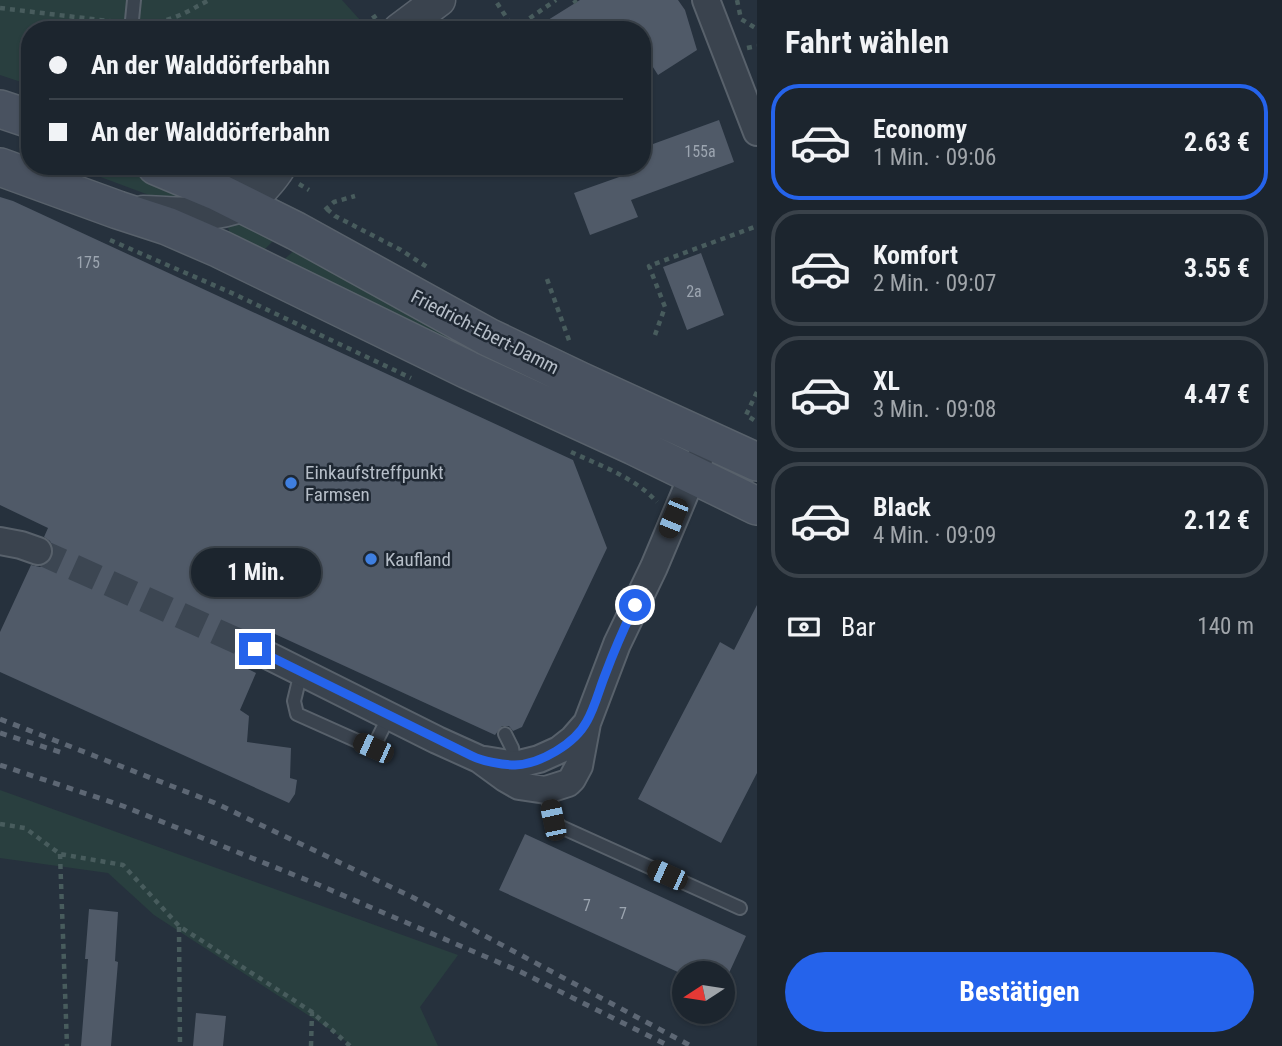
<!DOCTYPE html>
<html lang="de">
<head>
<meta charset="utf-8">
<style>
	:root { --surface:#1c252e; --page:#29313a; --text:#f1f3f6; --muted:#a0a5aa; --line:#3a424a; --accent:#2563eb }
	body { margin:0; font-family:"Roboto Condensed",sans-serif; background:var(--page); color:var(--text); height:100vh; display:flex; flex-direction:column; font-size:26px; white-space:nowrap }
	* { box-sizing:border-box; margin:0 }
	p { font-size:23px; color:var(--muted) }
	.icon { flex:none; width:38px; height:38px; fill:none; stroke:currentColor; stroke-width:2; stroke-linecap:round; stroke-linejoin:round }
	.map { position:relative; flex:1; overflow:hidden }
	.details { display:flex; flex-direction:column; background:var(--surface); width:525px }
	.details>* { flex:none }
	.guide { position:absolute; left:21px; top:21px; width:630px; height:154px; border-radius:28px; box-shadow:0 2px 5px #0004,0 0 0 2px var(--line); display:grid; align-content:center; height:154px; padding:0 28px; background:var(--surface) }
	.needle { width:46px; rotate:258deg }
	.controls { position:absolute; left:672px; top:961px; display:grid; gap:14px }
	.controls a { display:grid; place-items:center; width:63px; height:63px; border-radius:50%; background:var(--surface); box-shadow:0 2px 5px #0004,0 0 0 2px var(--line); font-size:35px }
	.end { position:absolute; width:32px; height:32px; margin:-16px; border:9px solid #2563eb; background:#fff; box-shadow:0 0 0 4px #fff }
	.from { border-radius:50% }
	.bubble { position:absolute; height:49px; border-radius:24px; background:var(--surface); box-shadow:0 2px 5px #0004,0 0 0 2px var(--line); font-size:23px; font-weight:700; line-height:49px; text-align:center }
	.car { position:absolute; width:21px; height:42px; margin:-21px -10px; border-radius:9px; box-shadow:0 0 5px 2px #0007; background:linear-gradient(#222 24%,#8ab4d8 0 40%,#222 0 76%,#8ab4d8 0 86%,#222 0) }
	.guide b { display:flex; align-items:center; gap:24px; height:66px; font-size:26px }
	.guide b+b { border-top:2px solid var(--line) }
	.guide i { width:18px; height:18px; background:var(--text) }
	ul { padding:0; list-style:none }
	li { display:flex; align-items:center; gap:21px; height:116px; margin:0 14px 10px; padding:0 14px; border:4px solid var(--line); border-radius:28px }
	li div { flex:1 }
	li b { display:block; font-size:26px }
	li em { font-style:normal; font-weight:700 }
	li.active { border-color:var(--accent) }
	li>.icon { width:63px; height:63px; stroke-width:1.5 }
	h2 { padding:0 28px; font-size:32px; line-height:84px }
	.pay { display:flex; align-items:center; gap:18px; height:77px; padding:0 28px; font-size:26px }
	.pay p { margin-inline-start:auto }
	.button { display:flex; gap:14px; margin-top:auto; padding:14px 28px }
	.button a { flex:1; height:80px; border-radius:42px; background:var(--accent); color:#fff; font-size:28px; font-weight:700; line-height:80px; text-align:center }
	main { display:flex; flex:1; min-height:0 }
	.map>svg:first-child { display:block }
	.green { fill:#293f3f }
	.building { fill:#505a68 }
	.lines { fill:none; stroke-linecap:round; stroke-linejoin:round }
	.minor-tunnel { stroke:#3c4652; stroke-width:26; stroke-dasharray:26 13; stroke-linecap:butt }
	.service-casing { stroke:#58616b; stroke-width:16 }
	.minor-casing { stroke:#58616b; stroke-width:30 }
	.tertiary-casing { stroke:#58616b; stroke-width:35 }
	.secondary-casing { stroke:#58616b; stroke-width:40 }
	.path { stroke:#485c5d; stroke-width:4.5; stroke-dasharray:5 5; stroke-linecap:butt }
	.service { stroke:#3a434e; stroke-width:12 }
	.minor { stroke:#3a434e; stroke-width:26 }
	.tertiary { stroke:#3a434e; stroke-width:32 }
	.secondary { stroke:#495260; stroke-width:37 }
	.rail { stroke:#5d6774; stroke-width:5; stroke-dasharray:7 7; stroke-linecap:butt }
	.route { stroke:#2563eb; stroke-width:9 }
	.shop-dot { fill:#3f7fe0; stroke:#1f2833; stroke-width:2.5 }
	.labels { text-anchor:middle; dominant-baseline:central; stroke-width:5; stroke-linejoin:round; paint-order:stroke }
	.number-label { font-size:16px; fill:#9ca5b0 }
	.street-label { font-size:19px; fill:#b6bec8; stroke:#1f2833 }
	.poi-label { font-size:19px; fill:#b6bec8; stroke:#1f2833; text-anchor:start }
</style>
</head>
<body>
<main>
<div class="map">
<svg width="757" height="1046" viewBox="0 0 757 1046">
	<rect width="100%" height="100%" fill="#26313d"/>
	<path class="green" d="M0 0H342L360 20 346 30H30V85L0 75Z
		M71 166H125L163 181 202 198 165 201Z
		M230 216 279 235 259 255 232 239 225 219Z
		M299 246 659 429 652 443 278 265Z
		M0 790 458 955 420 1007 438 1046H352L331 1030 154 915 108 873 0 858Z"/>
	<path class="building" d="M580 0H678L685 10 697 50 658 75 642 50V30H532Z
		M719 120 734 162 631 200 638 217 590 235 574 193 622 176 619 166H642V148Z
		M0 197 13 201 573 460 607 548 522 727 513 731 509 726H502L495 735 264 629 262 635 255 633 247 636 241 643 239 651 242 657 248 663 246 668 256 673 240 710 249 716 247 742 291 748 290 778 297 780 295 794 289 803 0 672V632L31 565 40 567 48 563 53 557 54 549 50 541 44 537 48 528 0 505Z
		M701 253 724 315 687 330 663 267Z
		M757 605V773L721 843 638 799 720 642 734 650Z
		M525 834 746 936 729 973H680L499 890Z
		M89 909 118 912 115 961 118 962 111 1046H81L88 959H85Z
		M196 1013 226 1016 223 1046H193Z"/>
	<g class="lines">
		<path class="minor-tunnel" d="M38 551 255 649"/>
		<g class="service-casing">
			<path id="service" d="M131 30 134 0
				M301 672 294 701 297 714 373 748 389 716
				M505 734 512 748 515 765
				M546 790 553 820 561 827 740 908"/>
		</g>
		<g class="minor-casing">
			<path id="minor" d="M706 0 757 132
				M0 541 21 545 38 551
				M255 649 437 740 479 759 505 778 519 786 546 790 568 783 572 779 579 766 587 723 617 644 654 567 699 460
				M485 760 515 765 539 759 559 750 573 739 587 723"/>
		</g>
		<g class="tertiary-casing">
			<path id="tertiary" d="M399 30 439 0
				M143 212C176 213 211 218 242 205 254 200 273 178 280 166
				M212 213 218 192 240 166"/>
		</g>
		<g class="secondary-casing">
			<path id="secondary" d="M0 109 30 119
				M156 166 218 192 296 231 488 337 580 381 757 462
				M0 167 118 210 167 226 220 249 468 370 634 446 757 506"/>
		</g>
		<path class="path" d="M574 0 576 3
			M737 0 741 19 757 29
			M497 3 514 29 556 0
			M0 8 117 22
			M524 22 529 30
			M147 24C172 21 187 12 209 0
			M356 30 377 15
			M747 48 757 46
			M299 184 309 190
			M327 209 335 216 401 250 427 267
			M325 210 334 202 355 196
			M110 240 234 294 411 378
			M547 279 570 343
			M655 335 665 307 649 266 757 226
			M757 392 746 415 757 422
			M571 452C601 466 634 477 657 502
			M0 824 25 828 60 854 123 865 179 926 312 1012 350 1046
			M60 854 67 1046
			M179 927 180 1046
			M311 1046 312 1012"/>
		<use href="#service" class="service"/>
		<use href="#minor" class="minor"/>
		<use href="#tertiary" class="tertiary"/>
		<use href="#secondary" class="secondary"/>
		<path class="rail" d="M0 719 215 803 414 898 691 1046
			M0 733 63 753
			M0 765 123 806 319 885 521 972 669 1046"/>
	</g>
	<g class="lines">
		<path class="route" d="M255 649 472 756C482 761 503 765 515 765 540 764 575 744 587 721 595 707 599 690 605 675 614 651 624 628 635 605"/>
	</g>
	<g class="shop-dot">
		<circle cx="291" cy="483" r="7"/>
		<circle cx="371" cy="559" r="7"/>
	</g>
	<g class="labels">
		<g class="number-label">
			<text x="700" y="151">155a</text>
			<text x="88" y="262">175</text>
			<text x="694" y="291">2a</text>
			<text x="587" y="905">7</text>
			<text x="623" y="913">7</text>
		</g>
		<g class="street-label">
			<text transform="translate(485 332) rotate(27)">Friedrich-Ebert-Damm</text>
		</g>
		<g class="poi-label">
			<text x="305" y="472">Einkaufstreffpunkt<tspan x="305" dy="22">Farmsen</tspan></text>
			<text x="385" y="559">Kaufland</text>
		</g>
	</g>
</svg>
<div class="controls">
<a><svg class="needle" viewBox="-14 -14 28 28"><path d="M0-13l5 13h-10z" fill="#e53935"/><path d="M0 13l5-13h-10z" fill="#a0a5aa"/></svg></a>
</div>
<i class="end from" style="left:635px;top:605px"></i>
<i class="end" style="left:255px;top:649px"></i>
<div class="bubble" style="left:191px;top:548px;width:130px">1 Min.</div>
<i class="car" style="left:673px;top:518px;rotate:202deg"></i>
<i class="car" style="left:373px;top:748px;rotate:294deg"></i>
<i class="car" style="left:553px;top:820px;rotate:348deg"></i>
<i class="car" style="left:667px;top:875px;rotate:294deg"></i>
<div class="guide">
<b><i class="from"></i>An der Walddörferbahn</b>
<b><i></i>An der Walddörferbahn</b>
</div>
</div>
<section class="details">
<h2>Fahrt wählen</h2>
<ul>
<li class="active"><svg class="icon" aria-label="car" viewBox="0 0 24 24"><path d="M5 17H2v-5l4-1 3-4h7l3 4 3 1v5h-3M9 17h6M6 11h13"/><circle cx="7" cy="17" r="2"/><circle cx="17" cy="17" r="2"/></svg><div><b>Economy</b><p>1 Min. · 09:06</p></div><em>2.63 €</em></li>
<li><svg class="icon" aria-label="car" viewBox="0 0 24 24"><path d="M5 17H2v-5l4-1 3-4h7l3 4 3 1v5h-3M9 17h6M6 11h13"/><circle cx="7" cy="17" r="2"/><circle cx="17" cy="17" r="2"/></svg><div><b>Komfort</b><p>2 Min. · 09:07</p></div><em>3.55 €</em></li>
<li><svg class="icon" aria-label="car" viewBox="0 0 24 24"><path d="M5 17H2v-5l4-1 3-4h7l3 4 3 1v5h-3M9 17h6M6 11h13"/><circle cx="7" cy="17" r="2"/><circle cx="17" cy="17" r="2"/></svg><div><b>XL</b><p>3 Min. · 09:08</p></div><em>4.47 €</em></li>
<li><svg class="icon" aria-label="car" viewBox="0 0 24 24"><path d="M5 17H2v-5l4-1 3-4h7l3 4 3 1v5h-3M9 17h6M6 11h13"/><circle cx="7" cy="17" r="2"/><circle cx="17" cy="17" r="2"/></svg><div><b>Black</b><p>4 Min. · 09:09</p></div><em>2.12 €</em></li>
</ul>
<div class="pay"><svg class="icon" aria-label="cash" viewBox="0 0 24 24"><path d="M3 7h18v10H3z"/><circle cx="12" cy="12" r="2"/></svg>Bar<p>140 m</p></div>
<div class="button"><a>Bestätigen</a></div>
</section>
</main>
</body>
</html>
